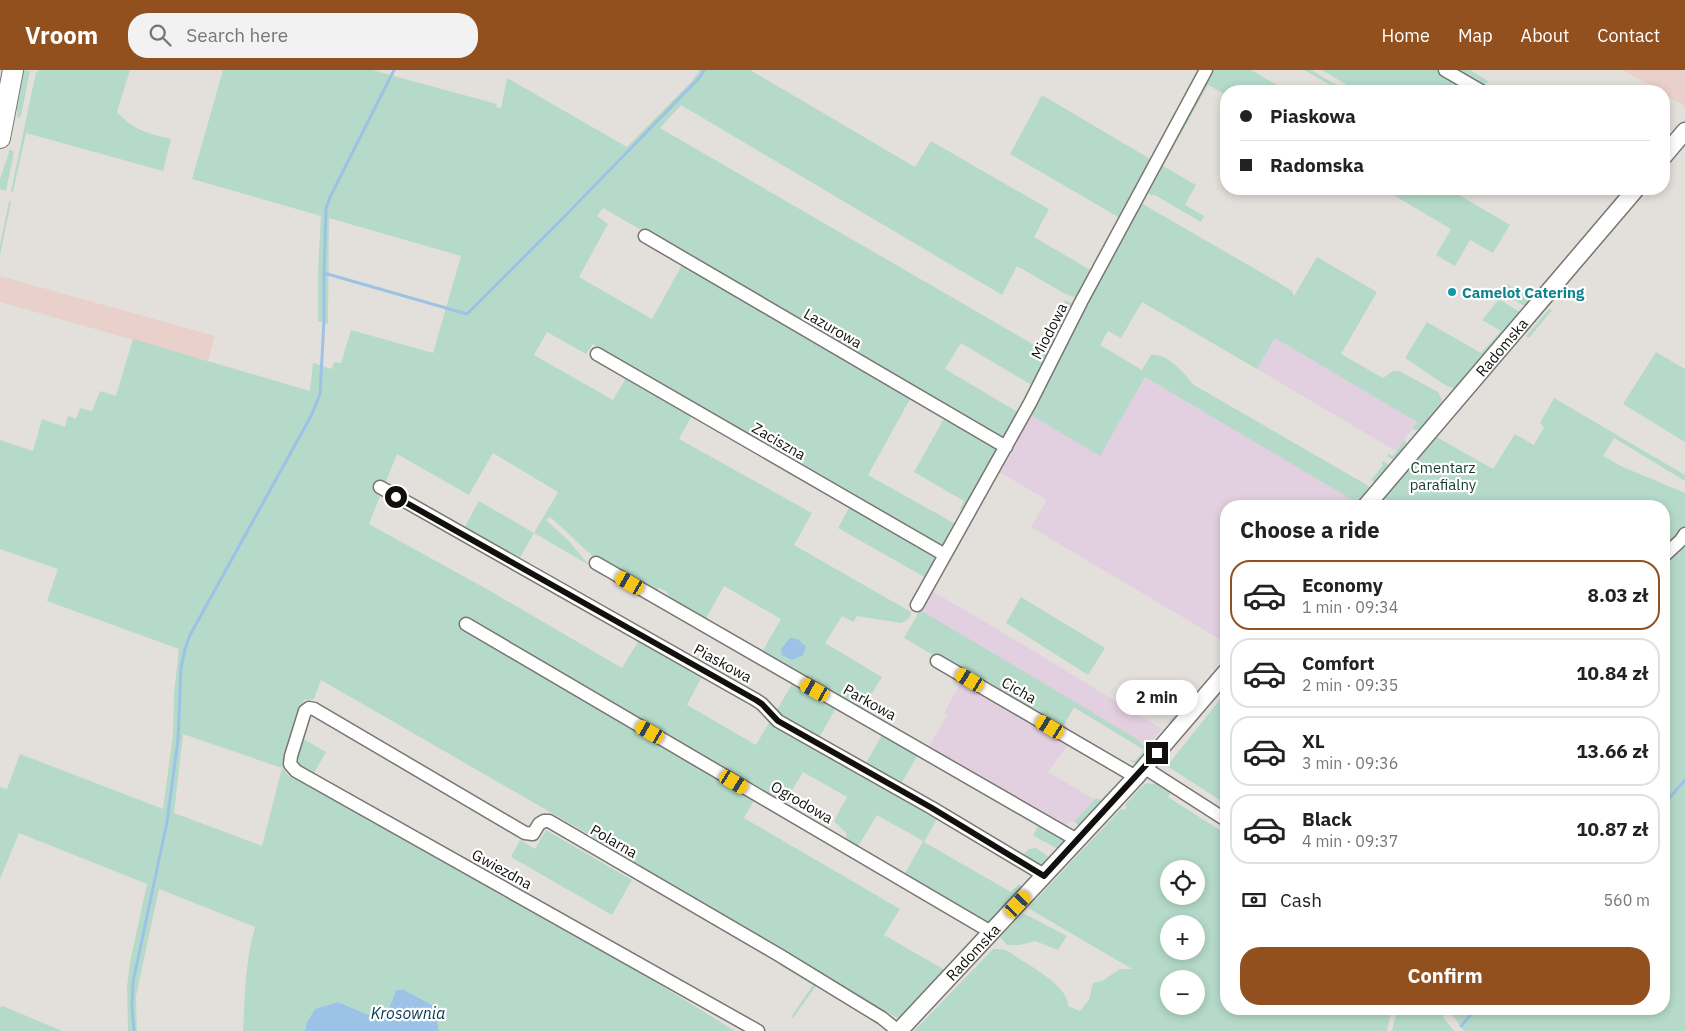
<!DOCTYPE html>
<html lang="en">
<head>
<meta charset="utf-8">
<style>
	:root { --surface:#fff; --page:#f2f2f2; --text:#222; --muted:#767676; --line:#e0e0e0; --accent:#92501f }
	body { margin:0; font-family:"IBM Plex Sans",sans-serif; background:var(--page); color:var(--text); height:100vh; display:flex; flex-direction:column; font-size:19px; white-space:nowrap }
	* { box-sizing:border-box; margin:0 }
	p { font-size:16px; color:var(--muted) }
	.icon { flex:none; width:28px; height:28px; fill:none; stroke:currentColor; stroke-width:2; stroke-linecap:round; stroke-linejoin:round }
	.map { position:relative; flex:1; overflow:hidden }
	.sheet { position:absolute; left:1220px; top:430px; width:450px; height:515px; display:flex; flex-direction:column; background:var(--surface); border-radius:20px; box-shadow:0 2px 8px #0003 }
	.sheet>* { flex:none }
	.guide { position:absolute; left:1220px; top:15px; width:450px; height:110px; border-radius:20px; box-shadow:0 2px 8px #0003; display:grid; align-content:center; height:110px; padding:0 20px; background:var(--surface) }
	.buttons { position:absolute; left:1160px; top:790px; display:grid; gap:10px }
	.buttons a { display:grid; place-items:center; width:45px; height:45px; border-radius:50%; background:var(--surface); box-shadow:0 2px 8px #0003; font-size:25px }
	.end { position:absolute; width:22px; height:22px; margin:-11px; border:6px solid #11100f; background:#fff; box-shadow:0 0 0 2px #fff }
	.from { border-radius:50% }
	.bubble { position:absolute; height:35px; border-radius:18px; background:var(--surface); box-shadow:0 2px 8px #0003; font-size:16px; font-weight:700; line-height:35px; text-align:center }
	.car { position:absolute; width:15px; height:30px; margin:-15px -8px; border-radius:6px; box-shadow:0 0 4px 1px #0007; background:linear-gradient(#f5c518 24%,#345 0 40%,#f5c518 0 76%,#345 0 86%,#f5c518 0) }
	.guide b { display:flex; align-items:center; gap:18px; height:48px; font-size:19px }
	.guide b+b { border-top:1px solid var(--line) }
	.guide i { width:12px; height:12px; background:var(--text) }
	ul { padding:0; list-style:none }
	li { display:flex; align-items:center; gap:15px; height:70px; margin:0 10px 8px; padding:0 10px; border:2px solid var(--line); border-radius:20px }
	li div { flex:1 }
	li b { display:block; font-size:19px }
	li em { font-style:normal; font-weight:700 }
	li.active { border-color:var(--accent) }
	li>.icon { width:45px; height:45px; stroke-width:1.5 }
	h2 { padding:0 20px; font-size:22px; line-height:60px }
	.pay { display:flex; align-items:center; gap:12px; height:55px; padding:0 20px; font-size:19px }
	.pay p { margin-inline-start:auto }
	.cta { display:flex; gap:10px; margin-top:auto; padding:10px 20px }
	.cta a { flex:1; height:58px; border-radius:20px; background:var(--accent); color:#fff; font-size:20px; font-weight:700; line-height:58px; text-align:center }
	header { display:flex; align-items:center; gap:30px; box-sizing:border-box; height:70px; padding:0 25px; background:var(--accent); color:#fff }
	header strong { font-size:24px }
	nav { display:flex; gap:28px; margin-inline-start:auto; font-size:18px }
	.search { width:350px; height:45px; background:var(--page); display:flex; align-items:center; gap:12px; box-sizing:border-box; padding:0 18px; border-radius:20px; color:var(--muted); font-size:19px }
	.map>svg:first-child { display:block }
	.commercial { fill:#ead0ca }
	.industrial { fill:#e2d0e1 }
	.green { fill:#b5dac9; fill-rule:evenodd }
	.water { fill:#9cc3e5 }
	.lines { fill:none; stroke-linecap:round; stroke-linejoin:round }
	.stream { stroke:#9cc3e5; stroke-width:3 }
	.minor-casing { stroke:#787671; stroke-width:15 }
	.tertiary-casing { stroke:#787671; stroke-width:19 }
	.primary-casing { stroke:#787671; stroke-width:22 }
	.minor { stroke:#fff; stroke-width:12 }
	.tertiary { stroke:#fff; stroke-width:16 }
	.primary { stroke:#fff; stroke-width:20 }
	.route { stroke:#11100f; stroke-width:6 }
	.culture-dot { fill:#0f9aa8; stroke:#fff; stroke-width:2 }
	.labels { text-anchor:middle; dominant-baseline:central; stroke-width:4.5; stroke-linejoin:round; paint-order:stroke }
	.culture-label { font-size:15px; font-weight:bold; fill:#0d838f; stroke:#fff; text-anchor:start }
	.street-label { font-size:15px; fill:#11100f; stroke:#fff }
	.park-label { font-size:15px; fill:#113c2c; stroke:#fff }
	.water-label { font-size:16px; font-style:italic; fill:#023453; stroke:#fff }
</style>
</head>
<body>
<header>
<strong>Vroom</strong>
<div class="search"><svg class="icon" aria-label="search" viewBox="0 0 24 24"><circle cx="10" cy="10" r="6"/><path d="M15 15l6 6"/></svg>Search here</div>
<nav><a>Home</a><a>Map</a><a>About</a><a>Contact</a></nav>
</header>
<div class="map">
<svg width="1685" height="961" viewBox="0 0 1685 961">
	<rect width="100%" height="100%" fill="#e3e0db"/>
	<path class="commercial" d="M1622 0H1685V36L1664 24V21H1660Z
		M0 206 215 266 208 291 0 232Z"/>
	<path class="industrial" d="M1275 268 1417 352 1396 381 1257 299Z
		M1145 307 1352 429 1345 436H1226V573L1031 457 1047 430 999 402 1031 345 1100 385Z
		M932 521 1002 562 1162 659 1145 680 917 545Z
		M961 612 1068 674 1048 702 1095 730 1074 752 1070 751 1063 759 927 680 947 645 944 643Z"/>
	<path class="green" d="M24 0 30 1 21 46 17 48V25Z
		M39 0H130L117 42C134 61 148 63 171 69L163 101 26 63 13 122 11 121 36 2 38 3Z
		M223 0H372L497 34 496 37 501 38 507 8 627 77 692 11 700 0H750L915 97 931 71 1049 139 1034 167 1092 201 1078 228 1067 225 1017 196 1002 225 681 35 660 58 1048 283 1070 240 1066 237 1064 230 1074 234 1035 317 961 273 945 299 1021 344 1003 369 603 138 597 146 608 154 579 207 652 249 682 195 910 329 868 405 952 452 958 454 945 479 593 274 586 284 547 262 534 285 613 330 627 306 692 345 679 369 812 443 794 475 911 542 910 547 904 552 901 553 857 546 853 552 842 546 825 573 882 607 861 641 761 584 781 549 724 516 704 552 673 534 667 522 659 518 655 523C635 511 612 501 594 487 579 475 565 459 550 447L546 450 568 470 589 495 534 463 518 491 463 460 479 431 534 463 558 422 493 383 469 425 397 384 369 454 492 522 622 598 639 570 702 606 687 635 756 675 770 651 938 747 924 772 1011 822 1019 814 1023 817 987 856 903 807 923 771 877 745 857 778 847 772 846 763 834 751 847 727 803 702 783 735 756 727 744 748 900 839 884 865 945 900 899 949 804 896 588 764 321 610 314 629 304 630 291 665 282 698 290 707 308 714 354 739 506 828 644 905 735 961H439L434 936 404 920 396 921 389 939 381 950 338 932C318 939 310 938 305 961H243C245 925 245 892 255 857L159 819 136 926 137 961H128L127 917 130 892 147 814 19 763 0 809V717L7 719 20 684 163 739 173 665 174 624 179 579 47 531 58 499 0 479V370L33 381 42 349 65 357 68 346 76 349 80 338 92 341 100 321 116 326 133 269 310 321 313 293 332 299 334 292 341 293 351 260 433 283 461 186 329 148 328 254 318 251V202L321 146 192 109ZM183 664 282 698 262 776 174 743Z
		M1210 0H1251L1287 21H1226V25L1208 15 1163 96 1196 115 1185 135 1204 146 1201 152 1153 124 1152 126 1145 121Z
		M1304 0H1311L1347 21H1341Z
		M1322 0H1439L1475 21H1357Z
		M1455 0H1470L1488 11 1486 14 1498 21H1490Z
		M1042 25 1152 90 1120 148 1010 84Z
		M10 79 14 82 6 121 0 119V109Z
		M1383 119H1449L1510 155 1493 183 1470 170 1455 196 1436 185 1451 159Z
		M9 131 11 132 0 185V175Z
		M1141 133 1276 211 1292 221 1294 226 1317 187 1377 222 1341 284 1383 308 1393 301H1399L1438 322 1443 332 1420 359 1417 360 1412 359 1417 352 1275 268 1257 299 1142 232 1121 268 1108 261 1100 275 1142 300 1151 285C1168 283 1183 303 1194 315L1367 415 1370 418 1355 436H1345L1351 429 1145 307 1100 386 1031 345 1029 348 1026 346Z
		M1507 214 1526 226 1528 231 1524 236 1498 220Z
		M1499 229 1521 243 1454 319 1445 315 1405 288 1427 252 1481 283 1501 261 1482 250Z
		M1549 239 1552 240 1529 268 1526 266Z
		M1656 282 1685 299V372L1623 334Z
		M1554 328 1685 405V411L1614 368 1603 386 1623 397 1685 423V460L1664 483V436H1374L1433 365 1493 399 1515 364 1534 375 1544 357 1540 353Z
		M945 347 999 379 966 441 960 439 964 431 914 402Z
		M1404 370 1407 374 1393 390 1387 386 1389 384 1393 386Z
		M1383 391 1389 395 1375 412 1371 410 1383 395 1382 393Z
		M850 436 938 487 926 508 838 458Z
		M1680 477 1685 478V961H1464L1448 939H1664V489Z
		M1021 527 1105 578 1088 605 1006 553Z
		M920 540 1077 633 1138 670 1149 681 1138 695 1130 691 1131 690 1135 691 1144 680 1074 637 1061 660 904 568Z
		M794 611 837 636 819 668 775 643Z
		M1226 622V734L1167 696Z
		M1190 626 1193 628 1171 654 1169 652Z
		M883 663 919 683 901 714 865 695Z
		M300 667 326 682 313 705 298 695 296 686Z
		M1157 710 1172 720 1168 727 1226 764V939H1392L1387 961H914L993 879C998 879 1004 879 1008 881 1010 882 1013 885 1015 886 1030 896 1069 916 1068 936L1080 941 1089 930 1093 913 1102 911 1120 899H1132L1028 838 1121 739 1125 740 1127 737 1125 735 1140 718 1147 713 1154 714ZM1169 799H1196V826H1169ZM1169 854H1196V881H1169ZM1169 909H1196V936H1169Z
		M1107 723 1109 725 1080 756 1074 752 1096 728 1101 730Z
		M955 746 1023 785 1029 779 1036 778 1050 788 1040 798Z
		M1040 753 1068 769 1058 779C1051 775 1038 769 1033 765Z
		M546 760 632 810 612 845 511 787 520 770 535 779Z
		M1023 843 1067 866 1058 880 1035 871 1020 875H1007L1000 867Z
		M780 893 820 915V918L816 916 793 948 791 947 813 915 779 895Z
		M3 936 62 961H0V937Z
		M1397 939H1437L1454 961H1392Z"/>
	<path class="water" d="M790 568 797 569 806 576 803 585 792 590 782 585 781 579Z
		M396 920H404L434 936 439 961H305L307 952 315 939 338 932 381 950 389 939Z"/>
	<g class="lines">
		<path class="stream" d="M324 203 467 244 564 147 700 7 704 0
			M1664 734 1685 710
			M1461 956 1476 939
			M134 961 132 936 133 912 167 752 178 670 181 598 185 579 190 565 311 346 320 324 324 250V203L326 139 330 127 394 0"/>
		<g class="minor-casing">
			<path id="minor" d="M1445 0 1481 21
				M645 166 1006 377
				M597 284 945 485
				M380 417 756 630 762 634 778 651 932 738 1044 805
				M1664 486 1681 470 1685 464
				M596 493 1077 770
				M917 535 1030 333 1081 232 1206 0
				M466 554 991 862
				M937 591 1136 707
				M1145 698 1226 750
				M758 961 296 701 290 694 291 686 305 641 309 638 314 639 525 763 533 764 539 754 544 751H549L779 885 882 948 898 961"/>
		</g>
		<g class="tertiary-casing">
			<g id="tertiary">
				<path d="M1664 86 1685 61"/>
				<path id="s1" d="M1366 436 1636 119"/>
				<path id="s2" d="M899 961 1136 707 1226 602"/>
			</g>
		</g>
		<g class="primary-casing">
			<path id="primary" d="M0 68 13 0"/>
		</g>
		<use href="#minor" class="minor"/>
		<use href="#tertiary" class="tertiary"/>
		<use href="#primary" class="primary"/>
	</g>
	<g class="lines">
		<path class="route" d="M396 427 756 630 762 634 778 651 932 738 1044 806 1157 683"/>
	</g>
	<circle class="culture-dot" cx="1452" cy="222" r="5"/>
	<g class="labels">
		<g class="culture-label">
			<text x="1462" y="222">Camelot Catering</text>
		</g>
		<g class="street-label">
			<text transform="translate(833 258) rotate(30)">Lazurowa</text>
			<text transform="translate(1049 261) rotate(-63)">Miodowa</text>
			<text stroke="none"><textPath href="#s1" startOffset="209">Radomska</textPath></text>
			<text transform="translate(779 371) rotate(30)">Zaciszna</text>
			<text transform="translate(723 593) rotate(29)">Piaskowa</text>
			<text transform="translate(1019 620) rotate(30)">Cicha</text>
			<text transform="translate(870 632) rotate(29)">Parkowa</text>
			<text transform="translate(802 732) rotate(30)">Ogrodowa</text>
			<text transform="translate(614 771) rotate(30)">Polarna</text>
			<text transform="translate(502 799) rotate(29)">Gwiezdna</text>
			<text stroke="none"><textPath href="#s2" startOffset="108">Radomska</textPath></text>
		</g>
		<g class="park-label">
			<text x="1443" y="397">Cmentarz<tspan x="1443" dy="17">parafialny</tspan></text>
		</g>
		<g class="water-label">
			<text x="408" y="943">Krosownia</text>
		</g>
	</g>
</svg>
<div class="buttons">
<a><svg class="icon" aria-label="locate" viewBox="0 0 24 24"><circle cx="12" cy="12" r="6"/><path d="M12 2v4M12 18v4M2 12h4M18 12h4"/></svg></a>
<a>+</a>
<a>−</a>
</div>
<i class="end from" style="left:396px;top:427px"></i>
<i class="end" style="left:1157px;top:683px"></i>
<div class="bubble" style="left:1116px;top:610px;width:82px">2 min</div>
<i class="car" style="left:630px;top:513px;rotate:300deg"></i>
<i class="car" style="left:970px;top:610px;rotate:301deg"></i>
<i class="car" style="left:815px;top:620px;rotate:299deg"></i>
<i class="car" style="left:1050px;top:657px;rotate:301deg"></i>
<i class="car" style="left:650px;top:662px;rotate:300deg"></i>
<i class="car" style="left:734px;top:712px;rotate:121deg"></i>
<i class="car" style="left:1018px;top:834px;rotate:43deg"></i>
<div class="guide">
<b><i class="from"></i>Piaskowa</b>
<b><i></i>Radomska</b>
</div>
<section class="sheet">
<h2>Choose a ride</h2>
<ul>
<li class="active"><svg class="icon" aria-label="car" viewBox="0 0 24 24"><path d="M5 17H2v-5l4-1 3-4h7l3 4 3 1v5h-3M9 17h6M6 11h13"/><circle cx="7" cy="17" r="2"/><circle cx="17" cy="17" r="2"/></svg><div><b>Economy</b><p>1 min · 09:34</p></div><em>8.03 zł</em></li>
<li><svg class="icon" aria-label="car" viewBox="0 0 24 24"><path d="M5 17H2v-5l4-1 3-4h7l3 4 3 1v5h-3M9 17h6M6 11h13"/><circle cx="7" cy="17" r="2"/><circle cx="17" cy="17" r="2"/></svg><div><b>Comfort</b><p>2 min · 09:35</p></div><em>10.84 zł</em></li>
<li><svg class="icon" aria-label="car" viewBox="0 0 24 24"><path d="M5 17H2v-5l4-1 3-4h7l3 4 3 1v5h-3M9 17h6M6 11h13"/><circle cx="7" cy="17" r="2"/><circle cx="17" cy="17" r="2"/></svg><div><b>XL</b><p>3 min · 09:36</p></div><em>13.66 zł</em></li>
<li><svg class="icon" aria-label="car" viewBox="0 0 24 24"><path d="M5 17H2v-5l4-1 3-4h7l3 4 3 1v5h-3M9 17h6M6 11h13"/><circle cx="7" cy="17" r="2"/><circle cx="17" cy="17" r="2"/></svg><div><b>Black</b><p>4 min · 09:37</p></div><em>10.87 zł</em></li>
</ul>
<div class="pay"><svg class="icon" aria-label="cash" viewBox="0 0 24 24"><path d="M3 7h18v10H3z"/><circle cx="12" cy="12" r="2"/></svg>Cash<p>560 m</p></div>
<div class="cta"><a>Confirm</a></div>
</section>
</div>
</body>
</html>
